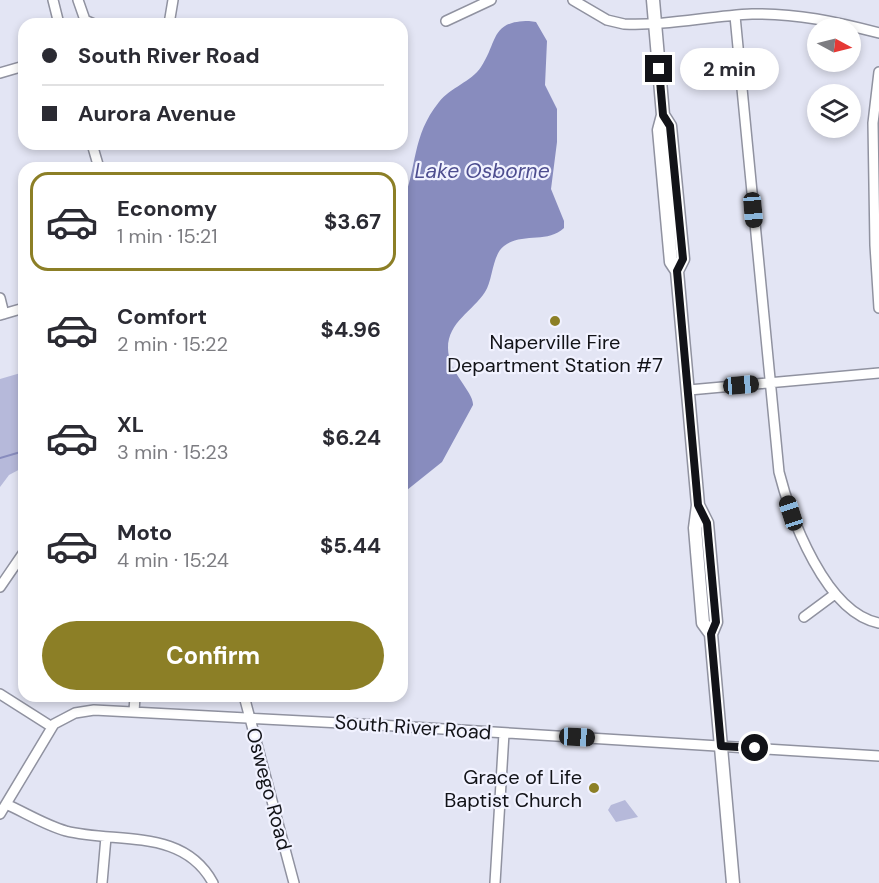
<!DOCTYPE html>
<html lang="en">
<head>
<meta charset="utf-8">
<style>
	:root { --surface:#fff; --page:#f7f7f7; --text:#2b2b33; --muted:#7c7c81; --line:#e1e1e2; --accent:#8c7f26 }
	body { margin:0; font-family:"DM Sans",sans-serif; background:var(--page); color:var(--text); height:100vh; display:flex; flex-direction:column; font-size:22px; white-space:nowrap }
	* { box-sizing:border-box; margin:0 }
	p { font-size:20px; color:var(--muted) }
	.icon { flex:none; width:33px; height:33px; fill:none; stroke:currentColor; stroke-width:2; stroke-linecap:round; stroke-linejoin:round }
	.map { position:relative; flex:1; overflow:hidden }
	.details { position:absolute; left:18px; top:162px; width:390px; height:540px; display:flex; flex-direction:column; background:var(--surface); border-radius:18px; box-shadow:0 3px 9px #0003 }
	.details>* { flex:none }
	.banner { position:absolute; left:18px; top:18px; width:390px; height:132px; border-radius:18px; box-shadow:0 3px 9px #0003; display:grid; align-content:center; height:132px; padding:0 24px; background:var(--surface) }
	.needle { width:39px; rotate:97deg }
	.fabs { position:absolute; left:807px; top:18px; display:grid; gap:12px }
	.fabs a { display:grid; place-items:center; width:54px; height:54px; border-radius:50%; background:var(--surface); box-shadow:0 3px 9px #0003; font-size:30px }
	.end { position:absolute; width:27px; height:27px; margin:-14px; border:8px solid #121318; background:#fff; box-shadow:0 0 0 3px #fff }
	.from { border-radius:50% }
	.bubble { position:absolute; height:42px; border-radius:21px; background:var(--surface); box-shadow:0 3px 9px #0003; font-size:20px; font-weight:700; line-height:42px; text-align:center }
	.car { position:absolute; width:18px; height:36px; margin:-18px -9px; border-radius:8px; box-shadow:0 0 4px 2px #0007; background:linear-gradient(#222 24%,#8ab4d8 0 40%,#222 0 76%,#8ab4d8 0 86%,#222 0) }
	.banner b { display:flex; align-items:center; gap:21px; height:57px; font-size:22px }
	.banner b+b { border-top:2px solid var(--line) }
	.banner i { width:15px; height:15px; background:var(--text) }
	ul { padding:10px 0 0; list-style:none }
	li { display:flex; align-items:center; gap:18px; height:99px; margin:0 12px 9px; padding:0 12px; border:3px solid transparent; border-radius:18px }
	li div { flex:1 }
	li b { display:block; font-size:22px }
	li em { font-style:normal; font-weight:700 }
	li.active { border-color:var(--accent) }
	li>.icon { width:54px; height:54px; stroke-width:1.5 }
	.action { display:flex; gap:12px; margin-top:auto; padding:12px 24px }
	.action a { flex:1; height:69px; border-radius:36px; background:var(--accent); color:#fff; font-size:24px; font-weight:700; line-height:69px; text-align:center }
	.map>svg:first-child { display:block }
	.green { fill:#b6b9da }
	.water { fill:#888cbe }
	.lines { fill:none; stroke-linecap:round; stroke-linejoin:round }
	.stream { stroke:#888cbe; stroke-width:2 }
	.minor-casing { stroke:#9092a0; stroke-width:12 }
	.major-casing { stroke:#9092a0; stroke-width:15 }
	.minor { stroke:#fff; stroke-width:9 }
	.major { stroke:#fff; stroke-width:12 }
	.route { stroke:#121318; stroke-width:8 }
	.poi-dot { fill:#8c7f26; stroke:#f1f2ff; stroke-width:2 }
	.labels { text-anchor:middle; dominant-baseline:central; stroke-width:4.5; stroke-linejoin:round; paint-order:stroke }
	.poi-label { font-size:20px; fill:#121318; stroke:#f1f2ff }
	.street-label { font-size:20px; fill:#121318; stroke:#f1f2ff }
	.water-label { font-size:21px; font-style:italic; fill:#4d4d8f; stroke:#f1f2ff }
</style>
</head>
<body>
<div class="map">
<svg width="879" height="883" viewBox="0 0 879 883">
	<rect width="100%" height="100%" fill="#e3e5f4"/>
	<path class="green" d="M24 372V467L9 475 0 487V379Z
		M625 800 638 817 616 822 608 810 611 805Z"/>
	<path class="water" d="M529 21 536 22 547 41 545 85 557 109V142L551 189 564 221V228C547 244 522 232 504 246 492 255 493 280 485 292 473 311 448 322 448 348 448 372 474 392 473 405L442 462 402 494V204C418 166 411 137 439 102 451 87 471 82 481 67 498 42 490 21 529 21Z"/>
	<g class="lines">
		<path class="stream" d="M0 458 24 451"/>
		<g class="minor-casing">
			<path id="minor" d="M53 0 59 24
				M78 0 85 20 94 24
				M573 0 607 20 624 24C666 26 709 16 752 14 796 13 837 22 879 33
				M735 16 779 472C791 519 826 613 879 623
				M446 21 491 0
				M169 24 173 0
				M879 72 873 123 875 245 879 308
				M0 73 24 66
				M92 144 99 168
				M0 298 4 314
				M0 315 24 308
				M689 390 879 373
				M0 587 24 552
				M804 617 835 594
				M0 694 52 727
				M244 696 294 883
				M134 712 135 696
				M6 804C26 813 45 825 66 831 117 844 183 827 213 883
				M0 814 54 724 75 713 94 710 379 725 879 756
				M102 883 106 837
				M495 883 504 733"/>
		</g>
		<g class="major-casing">
			<path id="major" d="M653 0 663 115 659 130 671 262 677 271 698 505 695 528 703 623 711 634
				M663 115 670 126 683 259 677 271
				M698 505 707 523 716 622 711 634 733 883"/>
		</g>
		<use href="#minor" class="minor"/>
		<use href="#major" class="major"/>
	</g>
	<g class="lines">
		<path class="route" d="M659 69 663 115 670 126 683 259 677 271 698 505 707 523 716 622 711 634 721 746 755 748"/>
	</g>
	<g class="poi-dot">
		<circle cx="555" cy="321" r="6"/>
		<circle cx="594" cy="788" r="6"/>
	</g>
	<g class="labels">
		<g class="poi-label">
			<text x="555" y="342">Naperville Fire<tspan x="555" dy="23">Department Station #7</tspan></text>
			<text x="582" y="777" text-anchor="end">Grace of Life<tspan x="582" dy="23">Baptist Church</tspan></text>
		</g>
		<g class="street-label">
			<text transform="translate(413 727) rotate(4)">South River Road</text>
			<text transform="translate(269 789) rotate(75)">Oswego Road</text>
		</g>
		<g class="water-label">
			<text x="482" y="171">Lake Osborne</text>
		</g>
	</g>
</svg>
<div class="fabs">
<a><svg class="needle" viewBox="-14 -14 28 28"><path d="M0-13l5 13h-10z" fill="#e53935"/><path d="M0 13l5-13h-10z" fill="#7c7c81"/></svg></a>
<a><svg class="icon" aria-label="layers" viewBox="0 0 24 24"><path d="M12 4l9 5-9 5-9-5zM3 14l9 5 9-5"/></svg></a>
</div>
<i class="end from" style="left:755px;top:748px"></i>
<i class="end" style="left:659px;top:69px"></i>
<div class="bubble" style="left:680px;top:48px;width:99px">2 min</div>
<i class="car" style="left:753px;top:210px;rotate:175deg"></i>
<i class="car" style="left:741px;top:385px;rotate:85deg"></i>
<i class="car" style="left:791px;top:513px;rotate:342deg"></i>
<i class="car" style="left:577px;top:737px;rotate:93deg"></i>
<div class="banner">
<b><i class="from"></i>South River Road</b>
<b><i></i>Aurora Avenue</b>
</div>
<section class="details">
<ul>
<li class="active"><svg class="icon" aria-label="car" viewBox="0 0 24 24"><path d="M5 17H2v-5l4-1 3-4h7l3 4 3 1v5h-3M9 17h6M6 11h13"/><circle cx="7" cy="17" r="2"/><circle cx="17" cy="17" r="2"/></svg><div><b>Economy</b><p>1 min · 15:21</p></div><em>$3.67</em></li>
<li><svg class="icon" aria-label="car" viewBox="0 0 24 24"><path d="M5 17H2v-5l4-1 3-4h7l3 4 3 1v5h-3M9 17h6M6 11h13"/><circle cx="7" cy="17" r="2"/><circle cx="17" cy="17" r="2"/></svg><div><b>Comfort</b><p>2 min · 15:22</p></div><em>$4.96</em></li>
<li><svg class="icon" aria-label="car" viewBox="0 0 24 24"><path d="M5 17H2v-5l4-1 3-4h7l3 4 3 1v5h-3M9 17h6M6 11h13"/><circle cx="7" cy="17" r="2"/><circle cx="17" cy="17" r="2"/></svg><div><b>XL</b><p>3 min · 15:23</p></div><em>$6.24</em></li>
<li><svg class="icon" aria-label="car" viewBox="0 0 24 24"><path d="M5 17H2v-5l4-1 3-4h7l3 4 3 1v5h-3M9 17h6M6 11h13"/><circle cx="7" cy="17" r="2"/><circle cx="17" cy="17" r="2"/></svg><div><b>Moto</b><p>4 min · 15:24</p></div><em>$5.44</em></li>
</ul>
<div class="action"><a>Confirm</a></div>
</section>
</div>
</body>
</html>
